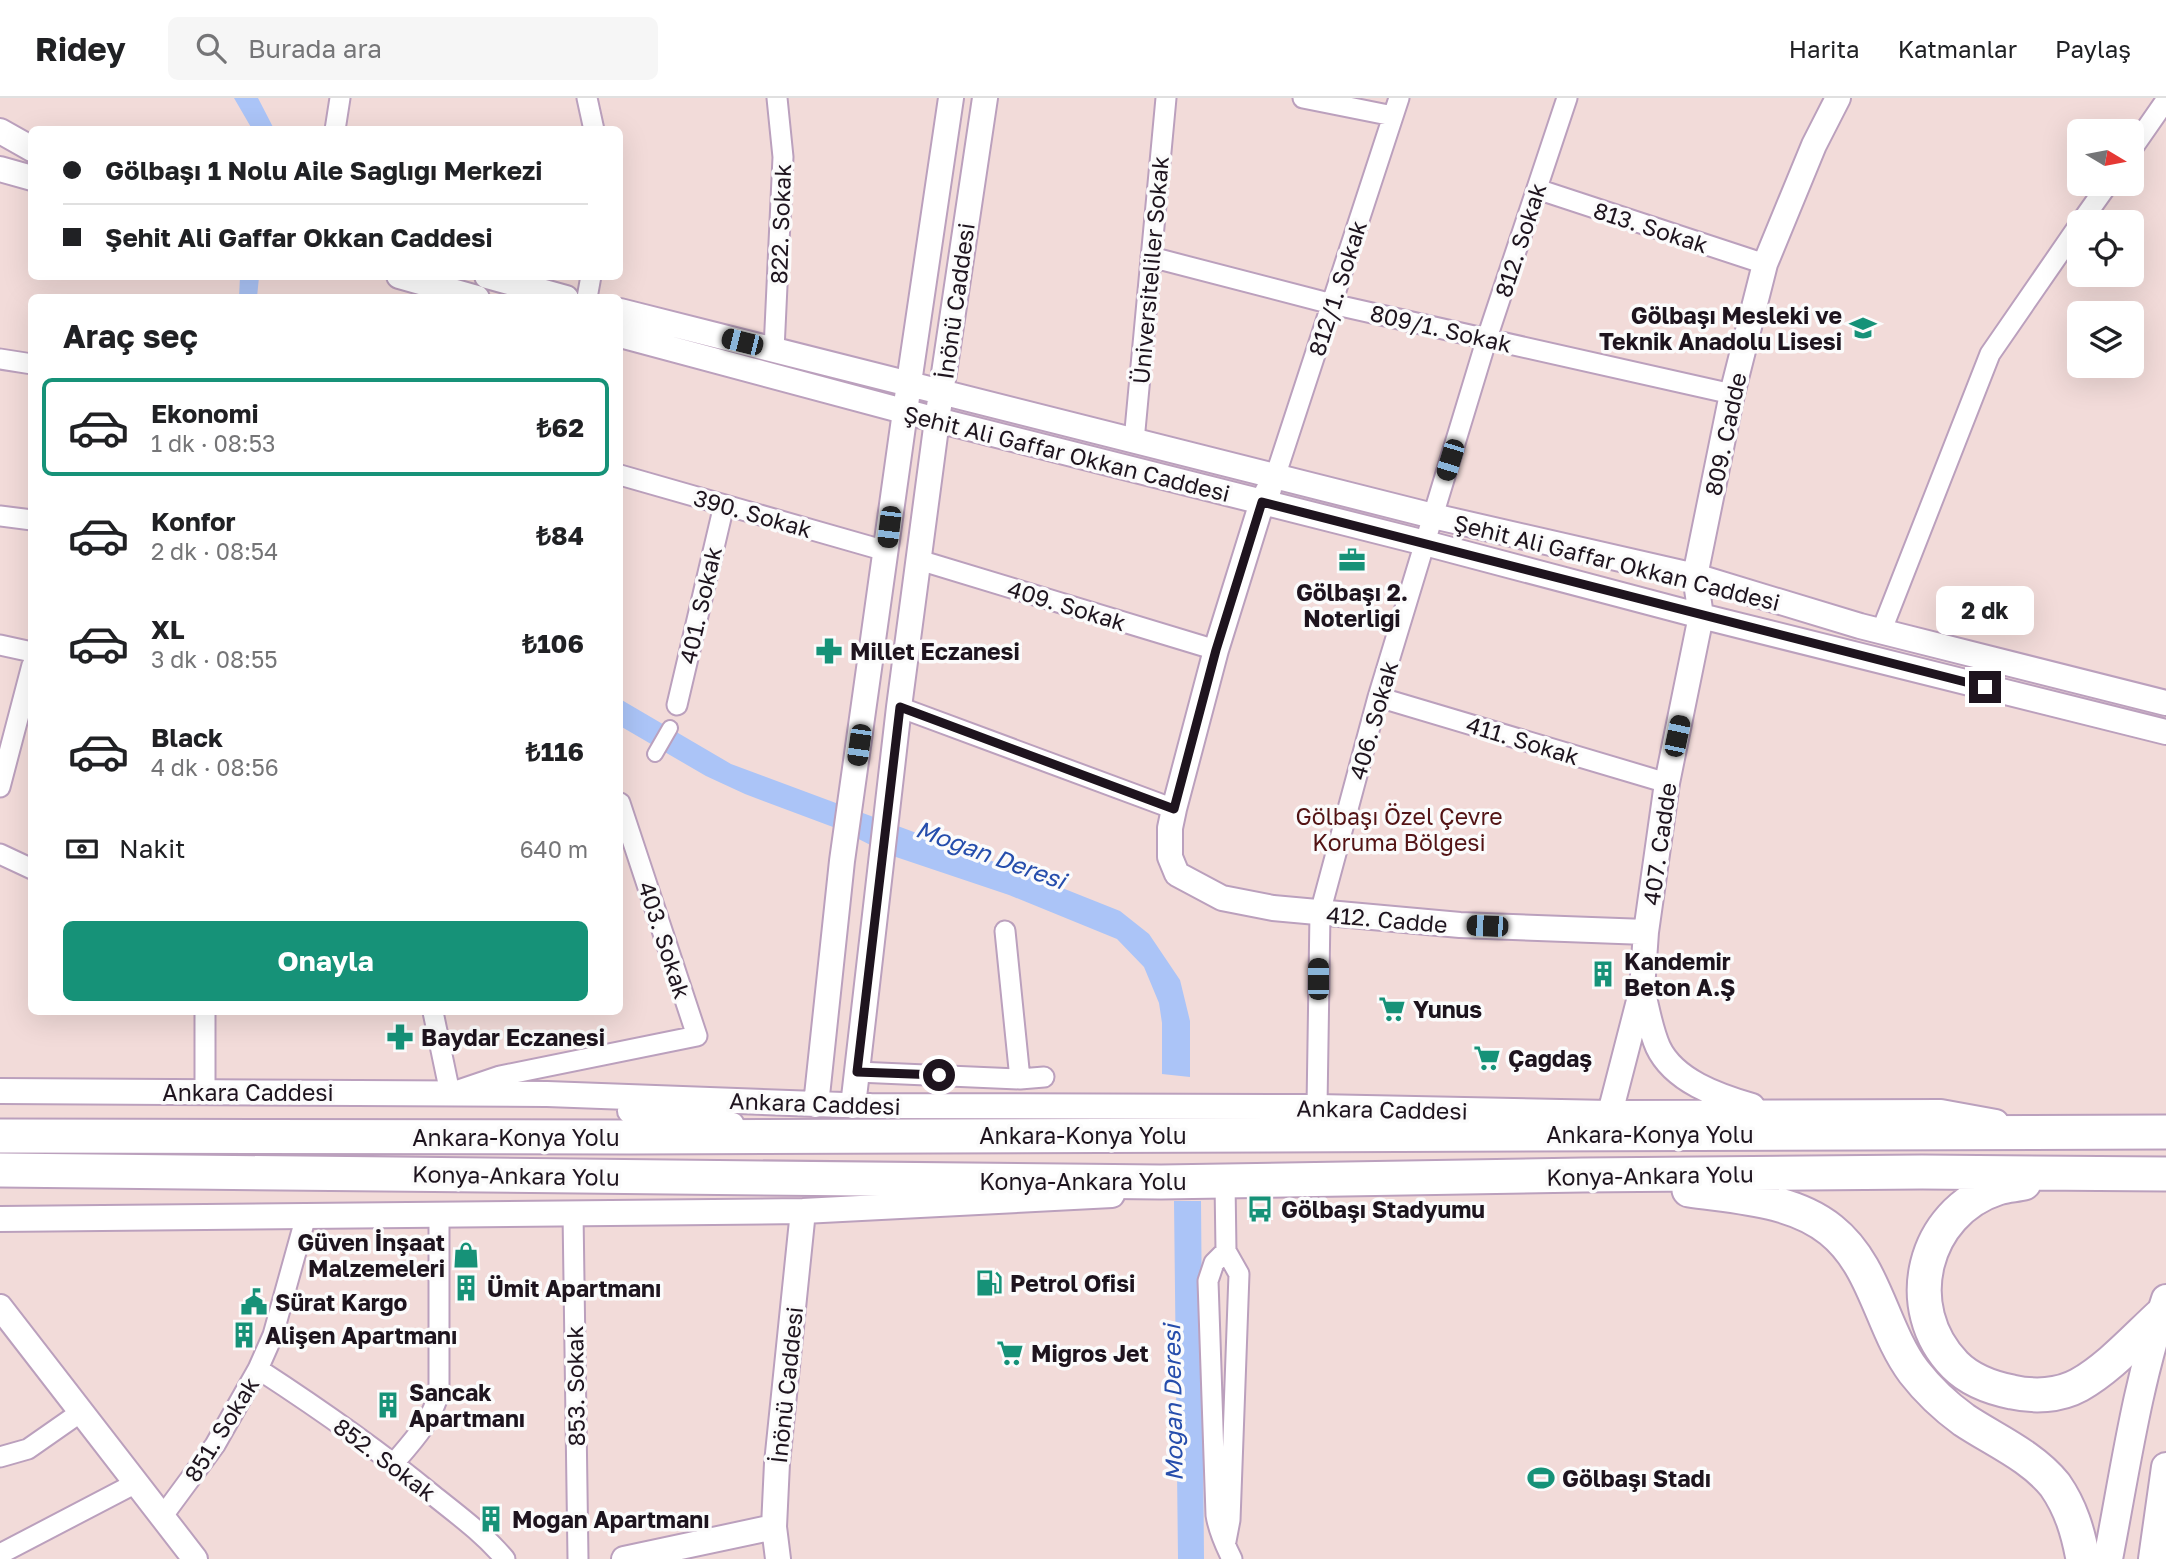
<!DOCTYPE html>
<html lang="tr">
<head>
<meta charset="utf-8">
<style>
	:root { --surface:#fff; --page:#f6f6f6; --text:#202124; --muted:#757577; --line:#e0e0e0; --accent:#169278 }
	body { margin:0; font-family:"Golos Text",sans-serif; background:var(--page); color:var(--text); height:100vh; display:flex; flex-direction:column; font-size:26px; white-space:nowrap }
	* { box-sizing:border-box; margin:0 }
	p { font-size:23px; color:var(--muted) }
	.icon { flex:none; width:38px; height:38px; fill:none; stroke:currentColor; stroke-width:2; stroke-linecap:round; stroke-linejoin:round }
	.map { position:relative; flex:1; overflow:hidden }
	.drawer { position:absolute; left:28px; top:196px; width:595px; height:721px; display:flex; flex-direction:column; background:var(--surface); border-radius:10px; box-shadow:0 7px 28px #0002 }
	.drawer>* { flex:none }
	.banner { position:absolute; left:28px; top:28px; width:595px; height:154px; border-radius:10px; box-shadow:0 7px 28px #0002; display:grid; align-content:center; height:154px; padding:0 35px; background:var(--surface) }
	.needle { width:46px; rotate:100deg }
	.tools { position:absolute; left:2067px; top:21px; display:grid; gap:14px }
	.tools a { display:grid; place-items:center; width:77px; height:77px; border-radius:10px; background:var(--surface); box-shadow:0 7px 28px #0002; font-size:35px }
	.end { position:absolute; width:32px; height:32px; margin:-16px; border:9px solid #1e141e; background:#fff; box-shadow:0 0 0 4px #fff }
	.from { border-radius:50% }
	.bubble { position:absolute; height:49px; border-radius:10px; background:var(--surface); box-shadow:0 7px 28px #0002; font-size:23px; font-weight:700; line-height:49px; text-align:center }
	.car { position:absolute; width:21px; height:42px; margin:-21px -10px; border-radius:9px; box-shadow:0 0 5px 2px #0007; background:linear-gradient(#222 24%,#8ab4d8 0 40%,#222 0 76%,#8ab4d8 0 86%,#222 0) }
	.banner b { display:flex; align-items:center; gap:24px; height:66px; font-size:26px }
	.banner b+b { border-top:2px solid var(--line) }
	.banner i { width:18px; height:18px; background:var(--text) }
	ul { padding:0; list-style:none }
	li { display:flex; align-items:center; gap:21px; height:98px; margin:0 14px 10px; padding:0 21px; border:4px solid transparent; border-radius:10px }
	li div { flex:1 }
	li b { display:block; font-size:26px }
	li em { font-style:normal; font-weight:700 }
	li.on { border-color:var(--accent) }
	li>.icon { width:63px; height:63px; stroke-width:1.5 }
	h2 { padding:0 35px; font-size:32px; line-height:84px }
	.pay { display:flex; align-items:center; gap:18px; height:77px; padding:0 35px; font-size:26px }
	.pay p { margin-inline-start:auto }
	.action { display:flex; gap:14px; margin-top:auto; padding:14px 35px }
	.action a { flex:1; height:80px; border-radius:10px; background:var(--accent); color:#fff; font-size:28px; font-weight:700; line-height:80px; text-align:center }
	header { display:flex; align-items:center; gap:42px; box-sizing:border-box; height:98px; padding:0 35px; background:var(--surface); border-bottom:2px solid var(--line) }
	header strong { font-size:33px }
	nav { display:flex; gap:38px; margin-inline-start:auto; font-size:24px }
	.search { width:490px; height:63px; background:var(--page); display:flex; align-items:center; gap:18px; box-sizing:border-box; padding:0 24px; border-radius:10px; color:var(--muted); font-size:26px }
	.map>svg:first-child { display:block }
	.green { fill:#f2dbd9; fill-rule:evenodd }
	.water { fill:#abc4f7 }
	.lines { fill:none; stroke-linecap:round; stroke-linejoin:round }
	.pedestrian-casing { stroke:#bba0bd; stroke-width:18 }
	.minor-casing { stroke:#bba0bd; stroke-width:23 }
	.tertiary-casing { stroke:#bba0bd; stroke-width:28 }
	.secondary-casing { stroke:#bba0bd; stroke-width:32 }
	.trunk-casing { stroke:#bba0bd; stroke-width:37 }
	.pedestrian { stroke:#fff; stroke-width:14 }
	.minor { stroke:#fff; stroke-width:19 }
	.tertiary { stroke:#fff; stroke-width:24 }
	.secondary { stroke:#fff; stroke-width:28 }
	.trunk { stroke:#fff; stroke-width:33 }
	.route { stroke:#1e141e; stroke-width:9 }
	.labels { text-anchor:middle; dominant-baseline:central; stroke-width:7; stroke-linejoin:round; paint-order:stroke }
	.street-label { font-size:23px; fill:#1e141e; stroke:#fbfbfb }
	.poi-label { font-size:23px; font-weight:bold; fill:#1e141e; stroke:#fbfbfb; text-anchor:start }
	.park-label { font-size:23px; fill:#531314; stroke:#fbfbfb }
	.water-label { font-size:24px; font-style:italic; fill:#254dac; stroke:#fbfbfb }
</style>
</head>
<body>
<header>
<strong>Ridey</strong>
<div class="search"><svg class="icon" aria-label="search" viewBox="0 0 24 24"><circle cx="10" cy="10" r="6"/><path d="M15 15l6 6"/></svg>Burada ara</div>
<nav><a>Harita</a><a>Katmanlar</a><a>Paylaş</a></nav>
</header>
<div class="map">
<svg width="2166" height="1461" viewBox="0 0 2166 1461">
	<rect width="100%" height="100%" fill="#fbfbfb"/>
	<path class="green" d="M0 0H2166V1461H0ZM32 32H620V178H32ZM2079 33H2132V86H2079ZM2079 124H2132V177H2079ZM32 200H620V914H32ZM2079 215H2132V268H2079Z"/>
	<path class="water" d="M234 0H258L274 31H252Z
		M240 179H259L257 199H239Z
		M620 601 731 666 1027 776 1120 813 1149 836 1180 882 1190 923V979L1162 976V925L1159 905 1144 869 1117 841 1009 797 890 757 841 732 745 696 706 678 620 628Z
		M1174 1103H1201L1204 1461H1178Z"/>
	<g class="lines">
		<g class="pedestrian-casing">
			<path id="pedestrian" d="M655 656 670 630"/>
		</g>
		<g class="minor-casing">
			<path id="minor" d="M587 0 594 32
				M1303 0 1393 18
				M335 32 340 0
				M2132 51 2166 2
				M1537 91 1765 166
				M2081 124 2108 86
				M1151 159 1332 206 1732 296
				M587 200 591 178
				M774 252 783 59 777 0
				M0 261 32 266
				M1134 343 1166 0
				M620 377 886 453
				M1275 379 1399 0
				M0 418 32 422
				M919 462 1216 552
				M1881 534 1990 256 2079 127
				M0 547 32 554
				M1378 599 1667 685
				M677 607 724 407
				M899 609 1174 711
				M0 689 32 567
				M0 756 32 771
				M1005 833 1020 981
				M433 914 450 995 500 978 697 938 620 705
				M857 974 1020 981 1044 979
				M205 994V914
				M1317 1009 1320 815 1378 599 1487 240 1567 0
				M1225 1084 1226 1153 1239 1176 1230 1422 1226 1443
				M573 1114 578 1461
				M1226 1153 1214 1165 1208 1183 1216 1417C1218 1430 1226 1449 1232 1461
				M258 1271C318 1310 377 1351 433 1397 458 1417 484 1436 505 1461
				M0 1359 28 1351 81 1314
				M394 1365C413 1343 432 1323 439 1294V1115
				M162 1419 215 1347 258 1271 273 1237 306 1118
				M0 1456 136 1385"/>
		</g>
		<g class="tertiary-casing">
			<path id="tertiary" d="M0 33 32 51
				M0 71 32 80
				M399 178 477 200
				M487 178 566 200
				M620 213 1433 418 1695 478 1860 528 2166 605
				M620 237 937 322 1425 445 1701 518 2166 634
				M1269 391 1262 404 1216 552 1174 711 1170 730V759L1177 776 1222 800 1273 810 1460 827 1646 834
				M1642 891C1647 910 1650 931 1658 949 1674 983 1718 998 1752 1008
				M0 993 547 996 871 1008 1317 1009 1610 1015 1941 1014 1996 1024
				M816 1007 842 763 911 271 951 0
				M853 1008 899 609 937 322 985 0
				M630 1013 732 1027
				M1610 1015 1642 891 1646 834 1667 685 1701 518 1695 478 1732 296 1765 166 1814 47 1838 0
				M0 1121 803 1113 1112 1097
				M0 1209 195 1461
				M624 1461 774 1429
				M778 1461 774 1429 777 1365 803 1113"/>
		</g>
		<g class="secondary-casing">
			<path id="secondary" d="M2108 1461C2125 1373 2137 1285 2166 1201
				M2153 1461 2166 1369"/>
		</g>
		<g class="trunk-casing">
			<path id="trunk" d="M0 1038 630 1039 2166 1034
				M0 1072 1161 1084 1583 1077 1922 1074 2166 1076
				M2024 1085C2016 1087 2006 1087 1998 1090 1923 1114 1899 1210 1955 1267 1970 1282 1992 1290 2012 1294 2034 1299 2059 1298 2079 1287 2109 1270 2135 1241 2160 1218
				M1689 1092C1736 1099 1793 1101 1831 1132 1876 1168 1881 1230 1914 1274 1928 1292 1946 1309 1964 1322 1994 1342 2032 1358 2055 1387 2071 1410 2078 1434 2083 1461"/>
		</g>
		<use href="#pedestrian" class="pedestrian"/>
		<use href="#minor" class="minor"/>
		<use href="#tertiary" class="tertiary"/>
		<use href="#secondary" class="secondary"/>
		<use href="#trunk" class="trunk"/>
	</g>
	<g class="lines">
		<path class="route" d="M939 977 857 974 900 609 1174 711 1216 552 1262 404 1985 589"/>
	</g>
	<defs>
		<g id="school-bare" transform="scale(2.1)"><path d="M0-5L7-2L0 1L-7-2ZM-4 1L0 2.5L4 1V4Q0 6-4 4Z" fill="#169278" stroke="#fbfbfb" stroke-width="2.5" paint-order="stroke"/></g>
		<g id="office-bare" transform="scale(2.1)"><path d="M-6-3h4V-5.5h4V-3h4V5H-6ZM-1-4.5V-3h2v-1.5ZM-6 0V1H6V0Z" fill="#169278" stroke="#fbfbfb" stroke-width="2.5" paint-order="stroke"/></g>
		<g id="pharmacy-bare" transform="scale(2.1)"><path d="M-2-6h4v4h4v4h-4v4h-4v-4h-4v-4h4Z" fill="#169278" stroke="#fbfbfb" stroke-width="2.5" paint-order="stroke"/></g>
		<g id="building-bare" transform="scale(2.1)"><path d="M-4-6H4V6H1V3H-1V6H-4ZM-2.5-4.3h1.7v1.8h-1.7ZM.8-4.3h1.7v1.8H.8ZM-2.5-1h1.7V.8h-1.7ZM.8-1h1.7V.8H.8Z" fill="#169278" stroke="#fbfbfb" stroke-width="2.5" paint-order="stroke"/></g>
		<g id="supermarket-bare" transform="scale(2.1)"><path d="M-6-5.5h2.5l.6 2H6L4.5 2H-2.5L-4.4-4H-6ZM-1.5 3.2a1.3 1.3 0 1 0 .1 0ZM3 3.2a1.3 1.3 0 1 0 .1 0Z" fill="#169278" stroke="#fbfbfb" stroke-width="2.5" paint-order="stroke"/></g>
		<g id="bus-bare" transform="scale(2.1)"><path d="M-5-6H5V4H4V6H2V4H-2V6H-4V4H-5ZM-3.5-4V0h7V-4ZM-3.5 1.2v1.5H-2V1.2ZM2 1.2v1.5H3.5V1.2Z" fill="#169278" stroke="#fbfbfb" stroke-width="2.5" paint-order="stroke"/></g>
		<g id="shop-bare" transform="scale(2.1)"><path d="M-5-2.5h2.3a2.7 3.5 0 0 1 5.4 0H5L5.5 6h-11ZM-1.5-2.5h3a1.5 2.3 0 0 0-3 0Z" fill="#169278" stroke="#fbfbfb" stroke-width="2.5" paint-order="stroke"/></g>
		<g id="fuel-bare" transform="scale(2.1)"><path d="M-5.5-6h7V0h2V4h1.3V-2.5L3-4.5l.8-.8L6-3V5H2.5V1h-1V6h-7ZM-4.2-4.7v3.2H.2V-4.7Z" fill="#169278" stroke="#fbfbfb" stroke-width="2.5" paint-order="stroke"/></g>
		<g id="civic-bare" transform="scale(2.1)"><path d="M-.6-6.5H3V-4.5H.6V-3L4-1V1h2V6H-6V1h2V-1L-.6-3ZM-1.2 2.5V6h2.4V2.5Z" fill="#169278" stroke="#fbfbfb" stroke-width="2.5" paint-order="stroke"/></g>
		<g id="stadium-bare" transform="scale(2.1)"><path d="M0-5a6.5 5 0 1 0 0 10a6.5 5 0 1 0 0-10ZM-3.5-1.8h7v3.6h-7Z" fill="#169278" stroke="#fbfbfb" stroke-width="2.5" paint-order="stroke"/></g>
	</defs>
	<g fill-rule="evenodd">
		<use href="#school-bare" x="1863" y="230"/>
		<use href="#office-bare" x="1352" y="462"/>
		<use href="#pharmacy-bare" x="829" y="553"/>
		<use href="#building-bare" x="1603" y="876"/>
		<use href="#supermarket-bare" x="1392" y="911"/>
		<use href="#pharmacy-bare" x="400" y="939"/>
		<use href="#supermarket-bare" x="1487" y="960"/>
		<use href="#bus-bare" x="1260" y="1111"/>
		<use href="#shop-bare" x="466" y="1157"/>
		<use href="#fuel-bare" x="989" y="1185"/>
		<use href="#building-bare" x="466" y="1190"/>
		<use href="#civic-bare" x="254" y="1204"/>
		<use href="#building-bare" x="244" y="1237"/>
		<use href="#supermarket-bare" x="1010" y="1255"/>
		<use href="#building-bare" x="388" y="1307"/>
		<use href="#stadium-bare" x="1541" y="1380"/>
		<use href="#building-bare" x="491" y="1421"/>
	</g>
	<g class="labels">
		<g class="street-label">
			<text transform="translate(780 126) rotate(-88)">822. Sokak</text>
			<text transform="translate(1651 129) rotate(18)">813. Sokak</text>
			<text transform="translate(1520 142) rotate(-72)">812. Sokak</text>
			<text transform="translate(1150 172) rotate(-85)">Üniversiteliler Sokak</text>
			<text transform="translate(1337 190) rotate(-72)">812/1. Sokak</text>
			<text transform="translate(955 203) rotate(-82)">İnönü Caddesi</text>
			<text transform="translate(1441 230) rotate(13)">809/1. Sokak</text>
			<text transform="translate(1725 336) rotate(-78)">809. Cadde</text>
			<text transform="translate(1067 355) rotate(14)">Şehit Ali Gaffar Okkan Caddesi</text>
			<text transform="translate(753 415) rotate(16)">390. Sokak</text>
			<text transform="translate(1617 464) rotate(14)">Şehit Ali Gaffar Okkan Caddesi</text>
			<text transform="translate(700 507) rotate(-77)">401. Sokak</text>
			<text transform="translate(1067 507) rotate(17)">409. Sokak</text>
			<text transform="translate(1373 622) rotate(-74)">406. Sokak</text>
			<text transform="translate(1523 642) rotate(17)">411. Sokak</text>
			<text transform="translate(1659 746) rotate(-82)">407. Cadde</text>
			<text transform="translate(1387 821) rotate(5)">412. Cadde</text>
			<text transform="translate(665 842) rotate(72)">403. Sokak</text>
			<text x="248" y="994">Ankara Caddesi</text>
			<text transform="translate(815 1005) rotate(2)">Ankara Caddesi</text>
			<text transform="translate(1382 1011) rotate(1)">Ankara Caddesi</text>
			<text x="1650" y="1036">Ankara-Konya Yolu</text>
			<text x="1083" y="1037">Ankara-Konya Yolu</text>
			<text x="516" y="1039">Ankara-Konya Yolu</text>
			<text transform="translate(516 1077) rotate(1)">Konya-Ankara Yolu</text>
			<text transform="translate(1650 1077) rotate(-1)">Konya-Ankara Yolu</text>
			<text x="1083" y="1083">Konya-Ankara Yolu</text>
			<text transform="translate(786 1287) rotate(-84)">İnönü Caddesi</text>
			<text transform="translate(575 1288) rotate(-91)">853. Sokak</text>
			<text transform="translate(221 1331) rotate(-58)">851. Sokak</text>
			<text transform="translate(385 1361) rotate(37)">852. Sokak</text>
		</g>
		<g class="poi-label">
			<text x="1842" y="217" text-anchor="end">Gölbaşı Mesleki ve<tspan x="1842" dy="26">Teknik Anadolu Lisesi</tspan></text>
			<text x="1352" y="494" text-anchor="middle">Gölbaşı 2.<tspan x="1352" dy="26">Noterliği</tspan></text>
			<text x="850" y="553">Millet Eczanesi</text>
			<text x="1624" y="863">Kandemir<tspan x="1624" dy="26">Beton A.Ş</tspan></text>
			<text x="1413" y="911">Yunus</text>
			<text x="421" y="939">Baydar Eczanesi</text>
			<text x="1508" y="960">Çağdaş</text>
			<text x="1281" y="1111">Gölbaşı Stadyumu</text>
			<text x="445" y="1144" text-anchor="end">Güven İnşaat<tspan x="445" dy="26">Malzemeleri</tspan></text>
			<text x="1010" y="1185">Petrol Ofisi</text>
			<text x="487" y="1190">Ümit Apartmanı</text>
			<text x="275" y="1204">Sürat Kargo</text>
			<text x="265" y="1237">Alişen Apartmanı</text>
			<text x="1031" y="1255">Migros Jet</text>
			<text x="409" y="1294">Sancak<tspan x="409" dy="26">Apartmanı</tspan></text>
			<text x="1562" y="1380">Gölbaşı Stadı</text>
			<text x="512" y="1421">Moğan Apartmanı</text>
		</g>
		<g class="park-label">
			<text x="1399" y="718">Gölbaşı Özel Çevre<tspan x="1399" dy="26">Koruma Bölgesi</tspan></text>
		</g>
		<g class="water-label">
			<text transform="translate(991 756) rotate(20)">Mogan Deresi</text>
			<text transform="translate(1172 1305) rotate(-91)">Mogan Deresi</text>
		</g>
	</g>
</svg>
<div class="tools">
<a><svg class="needle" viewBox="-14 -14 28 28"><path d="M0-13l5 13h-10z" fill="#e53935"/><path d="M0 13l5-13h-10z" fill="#757577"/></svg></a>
<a><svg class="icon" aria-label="locate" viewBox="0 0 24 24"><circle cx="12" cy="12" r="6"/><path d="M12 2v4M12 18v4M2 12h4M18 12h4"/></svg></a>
<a><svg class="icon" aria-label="layers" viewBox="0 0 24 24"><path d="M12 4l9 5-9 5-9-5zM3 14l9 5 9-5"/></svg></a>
</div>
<i class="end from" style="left:939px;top:977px"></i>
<i class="end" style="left:1985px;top:589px"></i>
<div class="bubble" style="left:1936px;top:488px;width:98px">2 dk</div>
<i class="car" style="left:742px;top:244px;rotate:284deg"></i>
<i class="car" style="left:1450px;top:362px;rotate:197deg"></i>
<i class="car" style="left:889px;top:429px;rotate:187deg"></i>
<i class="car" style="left:1677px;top:638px;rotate:12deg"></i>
<i class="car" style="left:859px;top:647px;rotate:188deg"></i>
<i class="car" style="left:1487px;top:828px;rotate:272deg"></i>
<i class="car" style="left:1318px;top:881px;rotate:0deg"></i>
<div class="banner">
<b><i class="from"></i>Gölbaşı 1 Nolu Aile Sağlığı Merkezi</b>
<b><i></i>Şehit Ali Gaffar Okkan Caddesi</b>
</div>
<section class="drawer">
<h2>Araç seç</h2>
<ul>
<li class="on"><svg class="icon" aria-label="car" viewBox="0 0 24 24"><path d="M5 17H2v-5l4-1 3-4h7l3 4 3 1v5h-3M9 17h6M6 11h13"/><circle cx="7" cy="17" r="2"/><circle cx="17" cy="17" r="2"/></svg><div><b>Ekonomi</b><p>1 dk · 08:53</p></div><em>₺62</em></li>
<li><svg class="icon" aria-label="car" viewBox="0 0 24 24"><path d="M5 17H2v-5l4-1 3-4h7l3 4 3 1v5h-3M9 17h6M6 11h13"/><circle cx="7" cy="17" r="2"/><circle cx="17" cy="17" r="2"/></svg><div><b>Konfor</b><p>2 dk · 08:54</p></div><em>₺84</em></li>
<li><svg class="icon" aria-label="car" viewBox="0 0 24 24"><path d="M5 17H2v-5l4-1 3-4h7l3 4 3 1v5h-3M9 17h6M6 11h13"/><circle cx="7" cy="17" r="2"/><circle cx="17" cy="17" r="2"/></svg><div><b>XL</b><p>3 dk · 08:55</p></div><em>₺106</em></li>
<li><svg class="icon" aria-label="car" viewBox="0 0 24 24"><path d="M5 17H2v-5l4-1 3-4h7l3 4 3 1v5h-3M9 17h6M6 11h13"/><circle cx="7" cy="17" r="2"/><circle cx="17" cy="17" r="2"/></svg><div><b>Black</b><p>4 dk · 08:56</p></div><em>₺116</em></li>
</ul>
<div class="pay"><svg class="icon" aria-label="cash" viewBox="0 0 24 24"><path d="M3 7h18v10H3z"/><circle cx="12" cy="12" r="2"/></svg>Nakit<p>640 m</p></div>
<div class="action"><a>Onayla</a></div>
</section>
</div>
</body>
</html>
